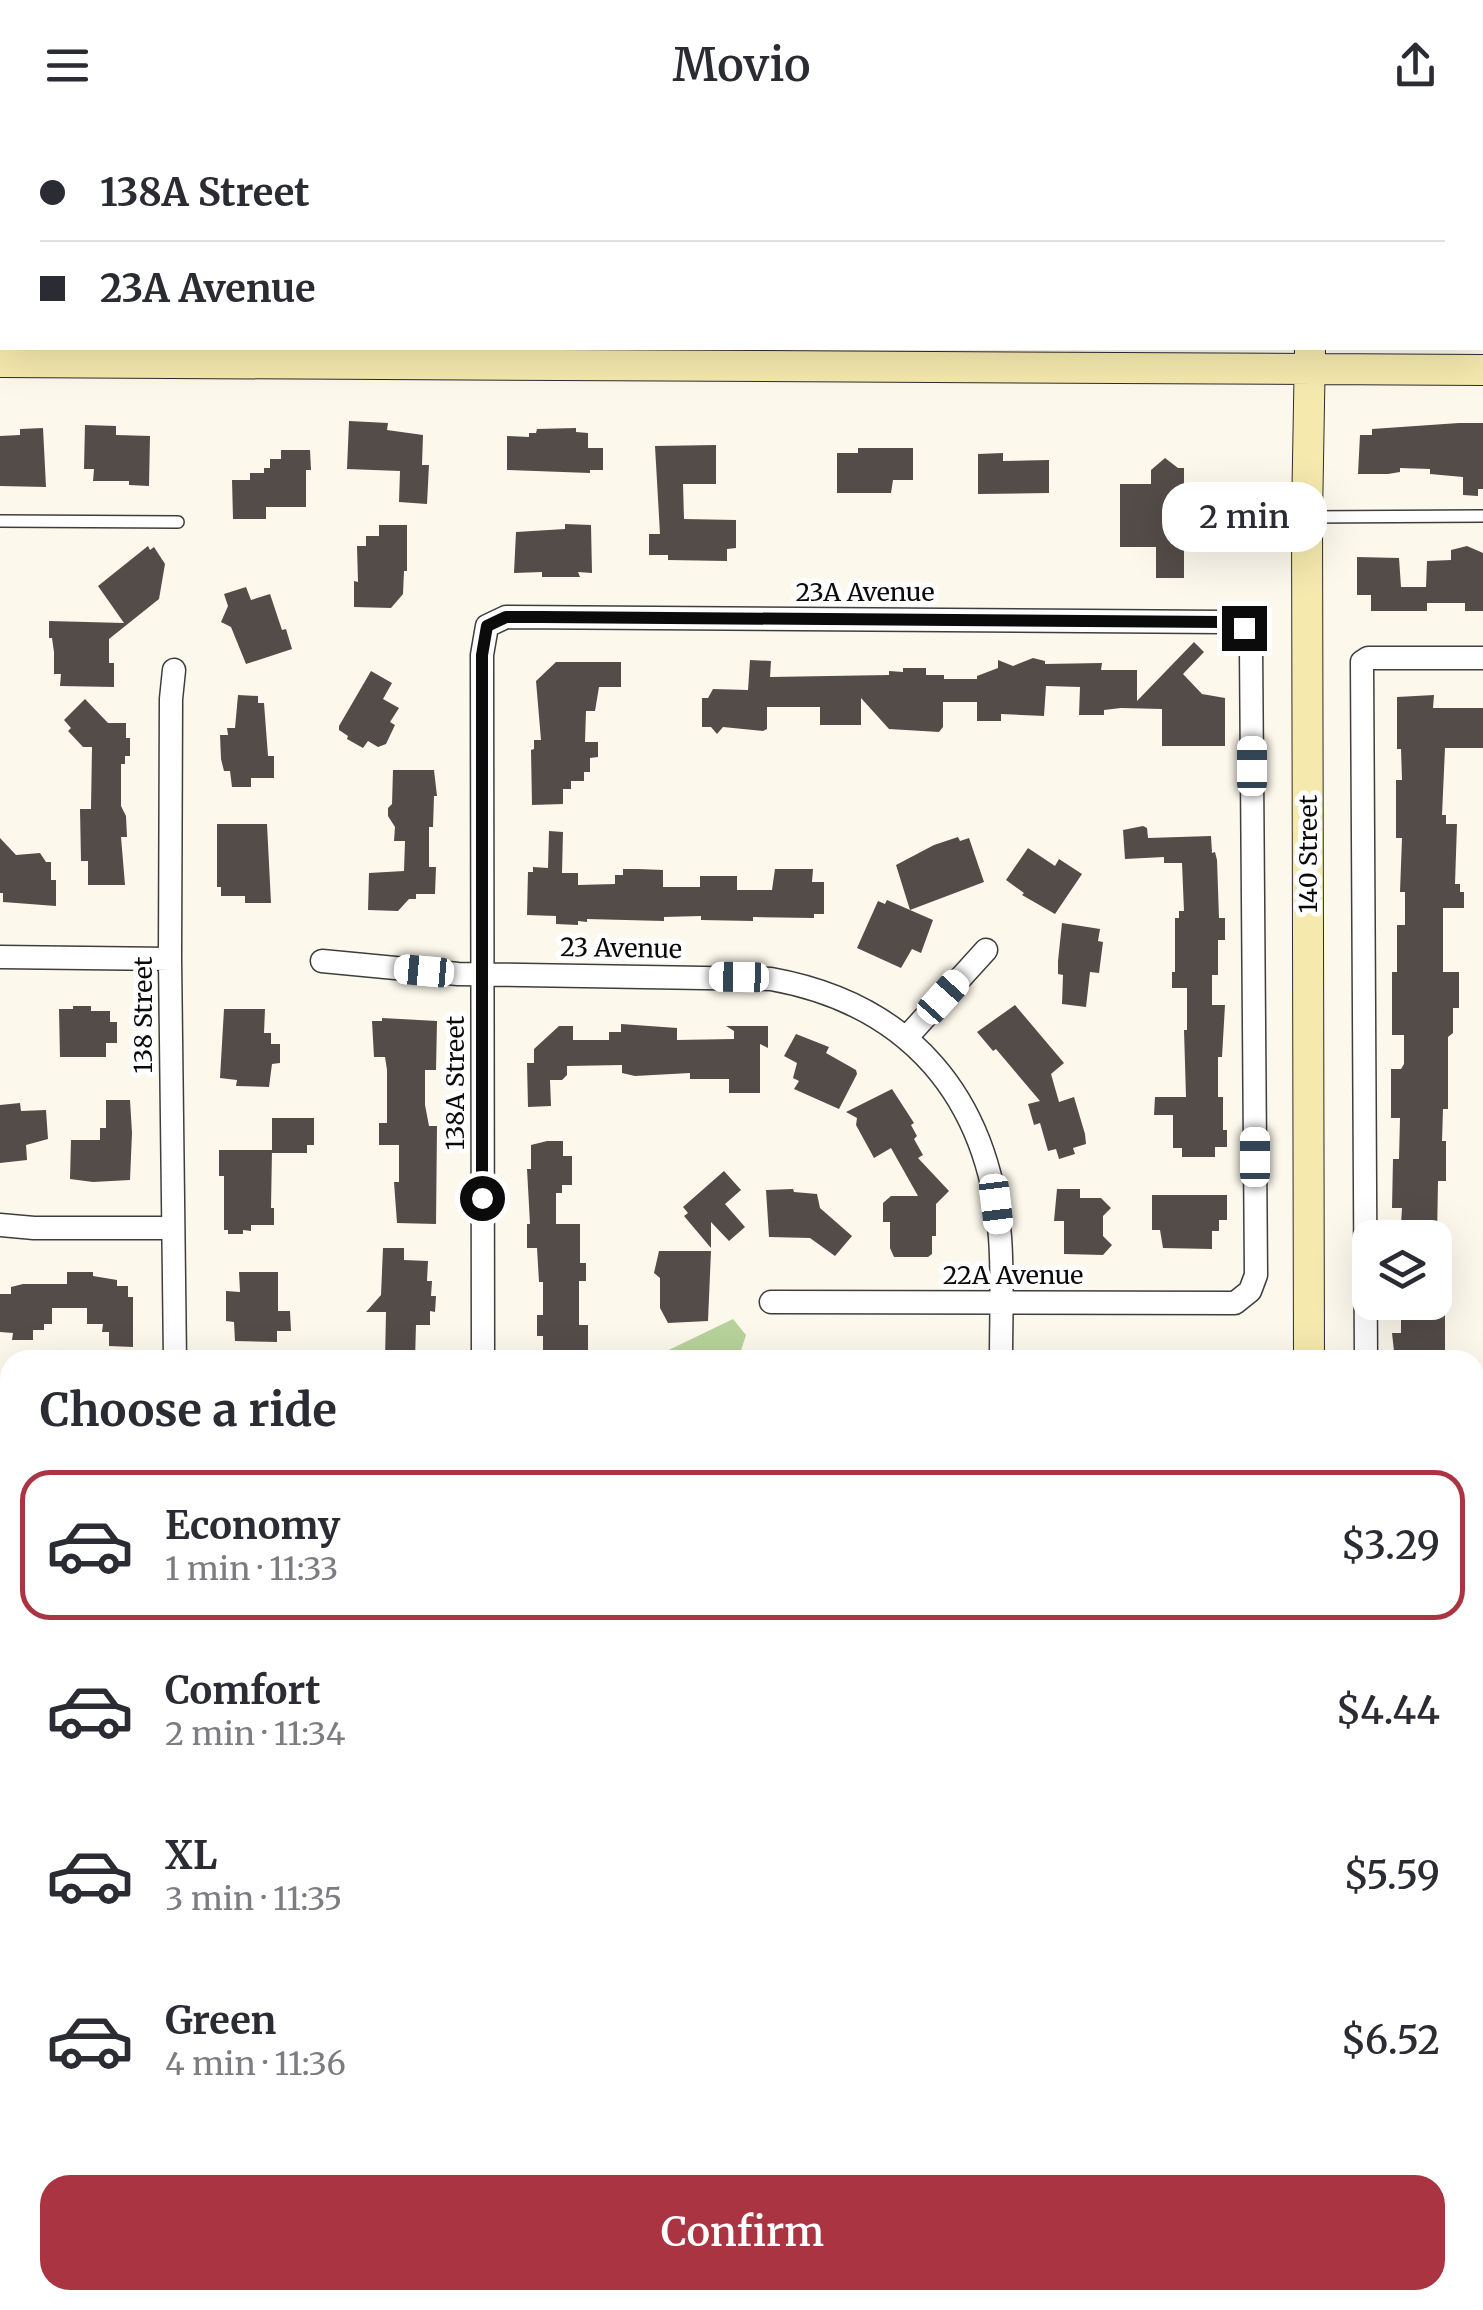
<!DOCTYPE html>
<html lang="en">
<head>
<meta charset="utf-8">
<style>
	:root { --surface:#fff; --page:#f7f7f7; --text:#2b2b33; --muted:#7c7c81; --line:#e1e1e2; --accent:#ab3442 }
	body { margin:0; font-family:Merriweather,serif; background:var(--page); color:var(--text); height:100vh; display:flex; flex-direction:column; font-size:38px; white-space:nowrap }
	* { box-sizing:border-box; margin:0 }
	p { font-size:32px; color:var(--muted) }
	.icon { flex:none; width:55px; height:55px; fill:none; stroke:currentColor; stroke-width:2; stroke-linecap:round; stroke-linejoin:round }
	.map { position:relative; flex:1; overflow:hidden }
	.details { position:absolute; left:0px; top:1220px; width:1485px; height:960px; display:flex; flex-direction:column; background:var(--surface); border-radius:30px 30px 0 0; box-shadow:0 10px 40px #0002 }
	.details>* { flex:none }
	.guide { position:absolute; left:0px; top:0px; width:1485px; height:220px; box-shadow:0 10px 40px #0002; display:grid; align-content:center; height:220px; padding:0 40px; background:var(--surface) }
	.buttons { position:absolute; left:1352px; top:1090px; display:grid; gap:20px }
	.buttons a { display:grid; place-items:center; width:100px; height:100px; border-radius:20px; background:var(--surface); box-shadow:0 10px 40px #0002; font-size:50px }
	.end { position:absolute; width:45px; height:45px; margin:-22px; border:12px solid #0b0b0b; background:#fff; box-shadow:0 0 0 5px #fff }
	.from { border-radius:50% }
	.bubble { position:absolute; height:70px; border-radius:30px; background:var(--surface); box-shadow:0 10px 40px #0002; font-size:32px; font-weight:600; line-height:70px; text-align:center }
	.car { position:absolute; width:30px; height:60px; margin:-30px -15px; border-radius:12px; box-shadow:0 0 8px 2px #0007; background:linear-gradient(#fff 24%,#345 0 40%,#fff 0 76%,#345 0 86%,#fff 0) }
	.guide b { display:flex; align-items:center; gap:35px; height:95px; font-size:38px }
	.guide b+b { border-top:2px solid var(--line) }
	.guide i { width:25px; height:25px; background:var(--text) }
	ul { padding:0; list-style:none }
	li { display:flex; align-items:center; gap:30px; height:150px; margin:0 20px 15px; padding:0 20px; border:5px solid transparent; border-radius:30px }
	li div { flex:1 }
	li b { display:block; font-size:38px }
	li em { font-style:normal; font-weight:600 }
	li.current { border-color:var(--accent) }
	li>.icon { width:90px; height:90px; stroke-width:1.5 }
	h2 { padding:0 40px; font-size:45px; line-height:120px }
	.cta { display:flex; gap:20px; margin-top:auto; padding:20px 40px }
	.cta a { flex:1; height:115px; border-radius:30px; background:var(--accent); color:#fff; font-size:40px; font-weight:600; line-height:115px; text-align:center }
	header { display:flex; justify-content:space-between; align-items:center; height:130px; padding:0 40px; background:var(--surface); font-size:45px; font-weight:600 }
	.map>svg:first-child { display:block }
	.forest { fill:#b7d29b }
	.building { fill:#534c49 }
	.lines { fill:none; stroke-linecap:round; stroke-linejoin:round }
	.service-casing { stroke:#3e3e3e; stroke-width:14 }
	.minor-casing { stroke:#3e3e3e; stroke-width:25 }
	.secondary-casing { stroke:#2d2d2d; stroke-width:32 }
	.service { stroke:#fff; stroke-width:11 }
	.minor { stroke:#fff; stroke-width:22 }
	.secondary { stroke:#f5e9ae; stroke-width:30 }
	.route { stroke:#0b0b0b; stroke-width:12 }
	.labels { text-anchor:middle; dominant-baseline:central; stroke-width:10; stroke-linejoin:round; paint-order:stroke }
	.street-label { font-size:25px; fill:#0b0b0b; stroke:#fff }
</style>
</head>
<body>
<header><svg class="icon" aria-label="menu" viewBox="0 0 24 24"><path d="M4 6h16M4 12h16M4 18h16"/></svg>Movio<svg class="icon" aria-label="share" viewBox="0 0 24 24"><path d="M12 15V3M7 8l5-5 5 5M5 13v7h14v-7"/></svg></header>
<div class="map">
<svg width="1483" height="2180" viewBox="0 0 1483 2180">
	<rect width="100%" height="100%" fill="#fdf8ec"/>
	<path class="forest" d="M733 1189 746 1205 738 1230H648Z
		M0 1249H10V1557L0 1550Z
		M1475 1463H1483V2180H1380V2170H1475Z"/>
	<path class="building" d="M349 291 388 293 387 300 423 305 422 335H429L427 374 399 372 400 341 347 339Z
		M1459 293H1483V359H1478V366L1463 365V347L1430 344V339L1400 338V342L1388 344H1358L1360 305H1372V299Z
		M85 295 116 296V305L150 306 149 356 129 355V351H93L94 339H84Z
		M43 298 46 357 0 356V306L20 305V299Z
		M576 298V302L588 303V318H603V340H590V343L507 340V306L529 307V303H536L537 299Z
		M716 315V354H683L684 389 736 390V418L727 419V431L668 430V425H649V404H660L655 316Z
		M858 318H913V350H893L891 363H837V323H858Z
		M281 320H310L311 340H306V377H266V389H233L232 350H250V343H264V338H270V329H281Z
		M1003 323V331L1049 330V363L978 364V324Z
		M1165 328 1178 338H1184V448H1156V417H1120V354H1151V340Z
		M565 394 591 395 592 443 578 442 580 447H542V442L514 443 516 402 565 399Z
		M379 395H407V441H404L403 464 391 478 354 477V451L358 452 357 416H366V406H379Z
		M148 416 150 420 154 417 165 434 159 469 109 509V533H114V557L60 556 61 544H54V522L52 508H49V491L124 493 98 456Z
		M1467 416 1483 423V481H1465V473H1427V481H1371V465H1357V427L1399 428 1401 457H1426L1427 431 1451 430V420Z
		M246 457 251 470 270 464 282 500 286 499 292 519 246 534 231 497 221 492 228 476 224 464Z
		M1194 512 1204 522 1183 544 1202 564 1225 568V616H1162V579L1121 578 1104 580V585H1079L1080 557 1046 556 1044 586 1001 584V591H977V572H943V597L939 602 889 599 861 568V595H820V577H767V599L763 601 723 597 717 604 711 597H702V568H708L713 559 748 560 750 530 771 531 770 547 889 545V541L903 542V538H926V545H944V549H977V546L998 538V530L1013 536 1033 528 1045 531V534L1102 533 1101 540H1137V571Z
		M556 532H621V557H599L595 581H586L585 612H598V627L590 628V642H584V651H571V659H563V674L532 675 531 620 534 619V610H541L536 551Z
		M371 541 392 553 383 569 399 578 390 592 395 595 386 614 378 617 368 611 363 618 347 609 348 606 339 600V596Z
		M238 565 258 566V573H264L268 626H274V648H251V657H232L230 641H224L221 629 220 605H228L227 598H235Z
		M1434 565 1433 578H1483V618H1445L1442 685H1446V694H1457L1455 754H1460V762H1464V778H1443V842H1459V878H1453V903L1448 907V979H1443L1442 1011H1446V1051H1438L1437 1108H1409V1094H1401L1402 1078H1392L1393 1029H1399L1400 988H1391V939H1401L1404 934V905H1392V842H1397V795H1405V762H1400L1402 708H1396V650H1402L1401 619H1397V567Z
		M85 569 108 593H126V608H130V626H125V634H121V676L126 686 127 707H121L125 755H88V731H81L80 679H91L92 617H83L68 601 71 598 64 590Z
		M393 640H434L437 666H434L433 697H429V737H436L435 764H416V769H409L398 781 368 780 369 743 404 741 405 711H394L395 697 388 686V678L392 674Z
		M217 694H267L271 773H245V766H221V757H217Z
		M1143 696 1147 698 1148 708 1211 706 1212 723 1215 722 1217 730 1219 788H1225V810H1218V845H1212V875H1225L1222 927H1218V967H1223V1000H1227V1017H1215V1027H1182V1018H1173V985H1154L1155 967H1186L1184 900H1187V858H1172V842H1175V788H1179V781H1184L1182 733H1164V727L1125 729 1123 700Z
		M549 701 563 702 562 743H578V755L615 754V745H623V739H638L663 740V757H700V746H737V760H772L775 739H813L812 752H824V784H814V788L753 787V791L701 790V786L664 787V791L587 789V792L578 791V795L556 794V786L527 785 528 742H533V737L548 738Z
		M958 707 960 711 969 708 984 752 910 780 896 735 934 715Z
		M0 708 16 725 40 723 46 732H51V750H56V776L3 772V763H0Z
		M1028 718 1055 736 1059 729 1082 744 1055 784 1022 765 1024 763 1006 750Z
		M887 770 933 790 921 823 912 819 901 838 857 818 878 771 885 774Z
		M1062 793 1100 799 1098 811 1103 812 1099 843 1090 842 1086 877 1062 874 1063 845 1058 844V831Z
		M1015 875 1064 933 1051 944 1059 972 1074 967 1085 1004 1086 1014 1073 1018 1075 1024 1059 1029 1056 1019 1048 1021 1040 993 1034 995 1028 974 1040 971 996 919 993 921 977 902Z
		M73 876H91V881H110V892H117V913H106V927H60L59 879H73Z
		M224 879H265L264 903H271V914H280V933L272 934 269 957 236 956 237 950 220 948Z
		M382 888 437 891 436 940H425V975L429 996H437L436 1094 397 1093 394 1052H399V1015H379V993H387V940L385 927H374L372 891H382Z
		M621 894 677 898V910L734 909V901L726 896H768V918L760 914V963H729V949H690V943L635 946 622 943V935L567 936V945L562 950H550L551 976 528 977 527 933H534V919L559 896H573V910H609V902H621Z
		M796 904 829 917 826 923 856 940 857 944 839 979 794 959 799 951 793 948 797 933 784 926Z
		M892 959 914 993 911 995 917 1006 914 1009 923 1025 918 1028 949 1061 936 1074V1106H932V1124L928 1127H894L890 1118V1092H883V1073L891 1066H918L891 1018 874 1028 856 995 857 988 846 982Z
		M106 970H130L132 1003 130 1050 93 1052 70 1049 71 1010H100V998H106Z
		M20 973 21 981 46 980 48 1009 26 1015 27 1030 0 1033V975Z
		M272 988H314V1015H307V1023H272Z
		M547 1011H563V1026H572V1055H562V1063H556V1094H580V1133H586V1151H579V1195H588V1230H543V1206H537V1185H543V1152H539L537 1118H527V1094H530L527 1039H531V1015Z
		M219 1020H272L271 1078H274V1095H251V1101L243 1100V1104H228V1100H224V1046H219Z
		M724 1041 741 1060 725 1074 745 1097 729 1111 711 1092V1118L684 1086 688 1083 683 1077Z
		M793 1059 794 1062 817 1064 820 1078 852 1106 835 1126 810 1108 769 1107 766 1060Z
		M1057 1059H1080V1068H1101L1111 1078 1103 1086V1106L1112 1115 1103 1125 1064 1124V1091H1054Z
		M1152 1065H1227V1090H1219V1101H1212V1119L1163 1118 1160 1100H1152Z
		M383 1118H404V1130L428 1131 427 1151H432L431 1166H436L435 1182 430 1181V1195H416L415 1230H385L386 1182H366L381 1165Z
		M659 1121H711L708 1191 668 1193 660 1178V1148L654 1143Z
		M67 1142H93V1146L117 1150V1156H128V1167H133V1217L109 1216V1202H102L103 1194H87V1178H52V1194H44V1200H33V1210H12L13 1203 0 1202V1164H11V1157L23 1154H67Z
		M239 1142H278V1181H290L291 1201H277V1212L235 1211 234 1192 226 1191V1161L240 1162Z
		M1401 1172H1445V1230H1395L1392 1203H1401Z"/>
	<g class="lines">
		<g class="service-casing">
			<path id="service" d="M0 77H2
				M1307 387 1483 386
				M0 391 178 392"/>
		</g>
		<g class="minor-casing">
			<path id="minor" d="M727 0V2
				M174 540 171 569 170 829 175 1230
				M0 827 170 829
				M322 831 458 844 771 849C910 874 988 967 1000 1107 1003 1147 1001 1189 1001 1230
				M907 907 986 820
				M0 1095 34 1098H171
				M483 1230 482 525 487 496 506 487 1223 492 1243 498 1251 518 1256 1145 1250 1161 1235 1173 771 1172
				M1366 1230 1362 532 1368 528H1483
				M1475 1434H1483
				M0 1747 10 1764
				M323 2170V2180
				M921 2170 931 2180
				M23 2180V2170
				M655 2180V2170
				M826 2180 841 2170
				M1260 2180V2170"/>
		</g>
		<g class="secondary-casing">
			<path id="secondary" d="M1309 0V2
				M0 232 1483 240
				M1309 1230 1307 387 1310 218
				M1315 2170V2180"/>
		</g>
		<use href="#service" class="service"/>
		<use href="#minor" class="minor"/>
		<use href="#secondary" class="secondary"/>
	</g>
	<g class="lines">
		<path class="route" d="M482 1068V525L487 496 506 487H542L1223 492 1244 498"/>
	</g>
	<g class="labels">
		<g class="street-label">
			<text x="865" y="462">23A Avenue</text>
			<text transform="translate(1308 724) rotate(-90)">140 Street</text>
			<text transform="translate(621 818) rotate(1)">23 Avenue</text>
			<text transform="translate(143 885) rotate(-90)">138 Street</text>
			<text transform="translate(455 953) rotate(-90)">138A Street</text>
			<text x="1013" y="1145">22A Avenue</text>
		</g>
	</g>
</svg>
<div class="buttons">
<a><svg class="icon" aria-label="layers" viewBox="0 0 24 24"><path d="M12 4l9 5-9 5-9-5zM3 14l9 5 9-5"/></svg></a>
</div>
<i class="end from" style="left:482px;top:1068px"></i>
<i class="end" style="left:1244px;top:498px"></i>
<div class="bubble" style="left:1162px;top:352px;width:165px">2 min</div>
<i class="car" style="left:1252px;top:636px;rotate:0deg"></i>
<i class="car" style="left:424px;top:841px;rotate:275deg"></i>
<i class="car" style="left:739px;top:847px;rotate:271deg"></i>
<i class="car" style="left:943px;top:867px;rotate:42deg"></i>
<i class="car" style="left:1255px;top:1027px;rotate:0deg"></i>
<i class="car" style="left:996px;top:1074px;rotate:173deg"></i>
<div class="guide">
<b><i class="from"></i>138A Street</b>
<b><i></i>23A Avenue</b>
</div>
<section class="details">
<h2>Choose a ride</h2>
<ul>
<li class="current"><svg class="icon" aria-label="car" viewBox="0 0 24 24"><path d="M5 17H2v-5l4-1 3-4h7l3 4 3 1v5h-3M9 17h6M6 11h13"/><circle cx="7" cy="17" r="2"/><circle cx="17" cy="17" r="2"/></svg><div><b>Economy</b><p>1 min · 11:33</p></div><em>$3.29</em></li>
<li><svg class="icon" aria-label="car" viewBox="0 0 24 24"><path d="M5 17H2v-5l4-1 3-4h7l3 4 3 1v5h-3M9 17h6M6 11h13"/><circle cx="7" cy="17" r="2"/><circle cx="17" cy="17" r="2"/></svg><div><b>Comfort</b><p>2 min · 11:34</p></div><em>$4.44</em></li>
<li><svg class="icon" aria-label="car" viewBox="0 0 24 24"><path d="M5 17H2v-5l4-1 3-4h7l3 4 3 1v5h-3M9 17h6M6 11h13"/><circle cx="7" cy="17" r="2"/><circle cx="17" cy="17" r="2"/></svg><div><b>XL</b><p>3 min · 11:35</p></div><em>$5.59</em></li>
<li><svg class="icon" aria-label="car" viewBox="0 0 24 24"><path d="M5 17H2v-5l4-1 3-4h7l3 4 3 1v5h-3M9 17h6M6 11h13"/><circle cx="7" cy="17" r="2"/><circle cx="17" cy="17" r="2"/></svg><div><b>Green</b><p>4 min · 11:36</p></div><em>$6.52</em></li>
</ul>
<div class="cta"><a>Confirm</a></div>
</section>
</div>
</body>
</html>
